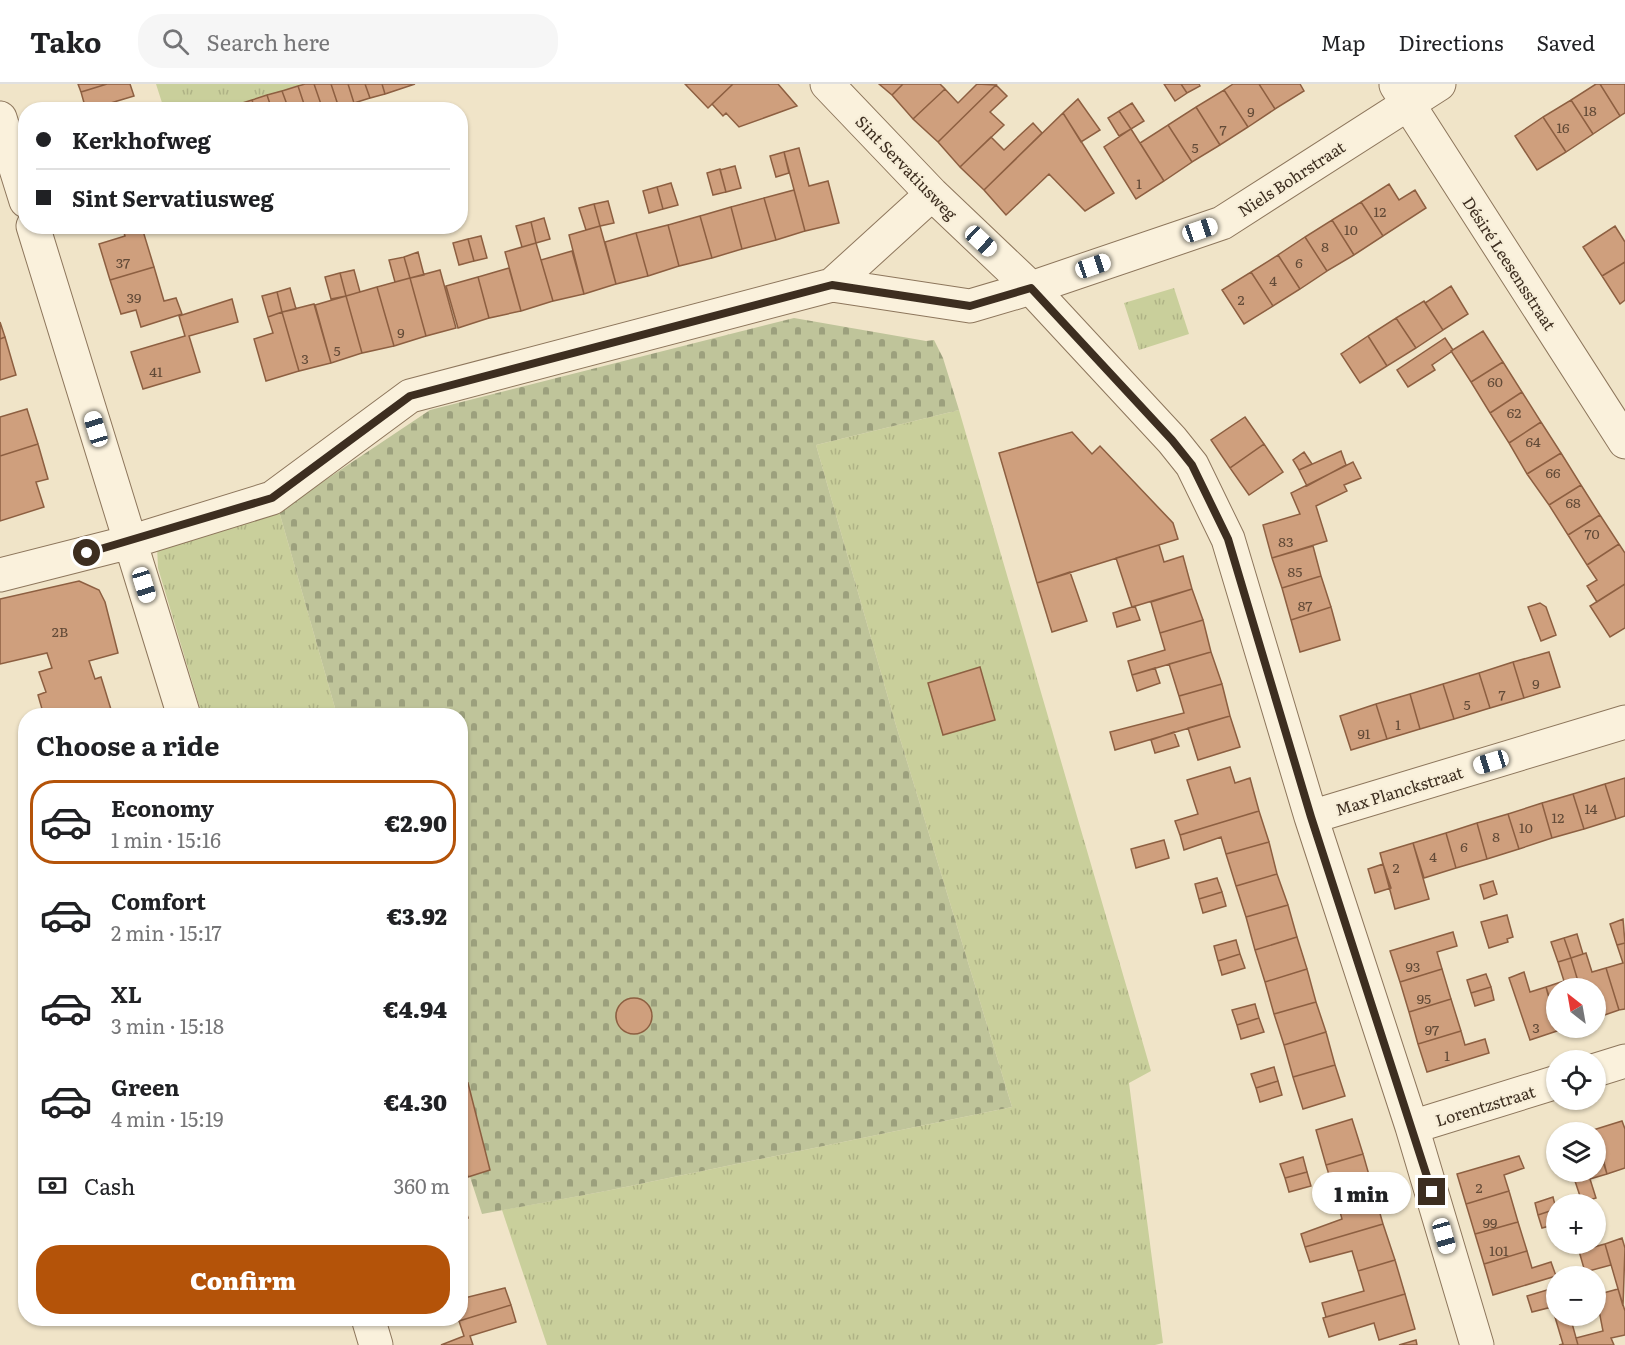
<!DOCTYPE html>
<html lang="en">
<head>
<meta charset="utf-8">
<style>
	:root { --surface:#fff; --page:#f6f6f6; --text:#202124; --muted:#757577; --line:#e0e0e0; --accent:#b45309 }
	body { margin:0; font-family:Literata,serif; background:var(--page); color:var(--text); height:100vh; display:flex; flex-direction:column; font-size:22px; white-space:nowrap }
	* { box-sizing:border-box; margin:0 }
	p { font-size:20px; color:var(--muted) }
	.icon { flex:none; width:33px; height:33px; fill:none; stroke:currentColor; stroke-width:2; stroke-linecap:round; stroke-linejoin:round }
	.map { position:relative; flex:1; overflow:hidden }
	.details { position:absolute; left:18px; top:624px; width:450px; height:618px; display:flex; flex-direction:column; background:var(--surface); border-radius:24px; box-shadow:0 2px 4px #0004 }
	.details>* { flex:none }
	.hud { position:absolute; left:18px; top:18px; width:450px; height:132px; border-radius:24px; box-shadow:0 2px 4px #0004; display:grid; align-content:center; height:132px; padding:0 18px; background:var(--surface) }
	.needle { width:39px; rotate:329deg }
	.controls { position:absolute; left:1546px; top:894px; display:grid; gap:12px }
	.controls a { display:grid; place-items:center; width:60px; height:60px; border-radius:50%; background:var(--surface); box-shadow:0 2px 4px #0004; font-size:30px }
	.end { position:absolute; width:27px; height:27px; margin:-14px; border:8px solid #3d2e20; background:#fff; box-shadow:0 0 0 3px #fff }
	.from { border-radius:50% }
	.bubble { position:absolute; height:42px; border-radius:21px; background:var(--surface); box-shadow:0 2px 4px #0004; font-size:20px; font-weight:800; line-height:42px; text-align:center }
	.car { position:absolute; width:18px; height:36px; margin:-18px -9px; border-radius:8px; box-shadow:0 0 4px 2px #0007; background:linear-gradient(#fff 24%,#345 0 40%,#fff 0 76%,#345 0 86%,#fff 0) }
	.hud b { display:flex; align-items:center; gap:21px; height:57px; font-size:22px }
	.hud b+b { border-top:2px solid var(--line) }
	.hud i { width:15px; height:15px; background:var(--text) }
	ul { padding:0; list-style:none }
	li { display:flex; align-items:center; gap:18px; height:84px; margin:0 12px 9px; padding:0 6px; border:3px solid transparent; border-radius:24px }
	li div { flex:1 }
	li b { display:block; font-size:22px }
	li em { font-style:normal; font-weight:800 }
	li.on { border-color:var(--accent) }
	li>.icon { width:54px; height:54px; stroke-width:1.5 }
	h2 { padding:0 18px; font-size:27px; line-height:72px }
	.pay { display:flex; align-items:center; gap:15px; height:66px; padding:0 18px; font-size:22px }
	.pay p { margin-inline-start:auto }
	.cta { display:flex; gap:12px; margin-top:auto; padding:12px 18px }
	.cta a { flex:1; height:69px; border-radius:24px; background:var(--accent); color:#fff; font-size:24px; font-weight:800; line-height:69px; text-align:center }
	header { display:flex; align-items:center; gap:36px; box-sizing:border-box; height:84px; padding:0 30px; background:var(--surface); border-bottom:2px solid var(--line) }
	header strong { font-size:28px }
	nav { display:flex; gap:33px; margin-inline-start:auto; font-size:21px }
	.search { width:420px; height:54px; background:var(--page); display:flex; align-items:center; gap:15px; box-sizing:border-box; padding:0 21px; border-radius:24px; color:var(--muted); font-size:22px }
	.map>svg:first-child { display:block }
	.grass { fill:url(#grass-tufts) }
	.cemetery { fill:url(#cemetery-stones) }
	.building { fill:#cf9f7d; stroke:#8d5f41; stroke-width:1.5 }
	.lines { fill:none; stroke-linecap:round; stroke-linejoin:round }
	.minor-casing { stroke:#8d765c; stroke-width:35 }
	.minor { stroke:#faf1dc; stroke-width:33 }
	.route { stroke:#3d2e20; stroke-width:8 }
	.labels { text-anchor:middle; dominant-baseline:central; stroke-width:4.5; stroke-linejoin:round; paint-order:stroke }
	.number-label { font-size:14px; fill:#624a37 }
	.street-label { font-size:16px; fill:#3d2e20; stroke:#f7eed8 }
</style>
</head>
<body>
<header>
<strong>Tako</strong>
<div class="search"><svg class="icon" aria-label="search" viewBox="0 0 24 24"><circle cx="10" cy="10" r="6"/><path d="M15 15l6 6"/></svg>Search here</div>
<nav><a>Map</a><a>Directions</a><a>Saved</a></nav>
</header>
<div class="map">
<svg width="1625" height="1261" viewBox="0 0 1625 1261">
	<defs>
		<pattern id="grass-tufts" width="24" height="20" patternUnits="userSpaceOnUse" patternTransform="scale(1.5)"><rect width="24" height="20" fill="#c9cf9b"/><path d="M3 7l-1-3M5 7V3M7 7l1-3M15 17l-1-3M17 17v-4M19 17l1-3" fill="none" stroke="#aeb285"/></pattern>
		<pattern id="cemetery-stones" width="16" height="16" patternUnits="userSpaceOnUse" patternTransform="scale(1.5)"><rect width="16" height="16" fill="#bfc49a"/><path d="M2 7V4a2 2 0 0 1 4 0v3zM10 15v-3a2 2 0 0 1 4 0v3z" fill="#9ca07d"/></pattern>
	</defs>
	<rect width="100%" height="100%" fill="#f0e4c8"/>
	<path class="grass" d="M156 0H317L226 26 164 25Z
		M1174 204 1189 250 1139 266 1124 219Z
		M959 326 1151 987 1129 999 1163 1259 1155 1261H547L502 1126 606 1107 1012 1023 895 638 816 361Z
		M279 427 337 631H202L158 484 157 462Z"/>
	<path class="cemetery" d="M794 234 926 257 934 256 943 274 959 326 816 361 895 638 1012 1023 606 1107 482 1130 460 1062V632L337 631 279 427 430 326Z"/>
	<path class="building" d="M78 0H107L81 8Z
		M107 0H130L134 12 104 21 106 26H86L81 8Z
		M305 0H314L323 26H306L298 2Z
		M314 0H331L339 24 323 26Z
		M331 0H348L354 19 339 24Z
		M348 0H365L370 14 354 19Z
		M365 0H382L385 10 370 14Z
		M382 0H415L385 10Z
		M685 0H733L708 24Z
		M733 0H778L797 22 739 43 726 29 723 32 712 20Z
		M879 0H903L892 11Z
		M903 0H940L945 5 913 35 892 11Z
		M977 0 996 1 938 58 913 35 945 5 958 19Z
		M1164 0H1181L1187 9 1175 17Z
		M1181 0H1199L1200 2 1187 9Z
		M1233 0H1259L1275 25 1248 43 1224 6Z
		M1259 0H1300L1304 7 1275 25Z
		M1596 0H1600L1620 32 1593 50 1571 16Z
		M1600 0H1625V29L1620 32Z
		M996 1 1007 12 990 28 1004 41 960 83 938 58Z
		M298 2 306 26H289L282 7Z
		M1224 6 1248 43 1220 61 1196 23Z
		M282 7 289 26H272L267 11Z
		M267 11 272 26H255L252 16Z
		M1078 15 1100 46 1081 58 1063 29Z
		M252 16 255 26H238L236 21Z
		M1571 16 1593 50 1566 68 1543 33Z
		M1132 19 1144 37 1131 45 1119 27Z
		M236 21 238 26H222Z
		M1196 23 1220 61 1192 78 1168 41Z
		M1119 27 1131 45 1119 52 1108 34Z
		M1063 29 1114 109 1085 127 1049 90 1006 131 984 106Z
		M1543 33 1566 68 1537 86 1515 52Z
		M1033 39 1042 49 984 106 960 83 991 53 1004 66Z
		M1168 41 1192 78 1164 97 1140 59Z
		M1131 45 1164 97 1136 115 1104 63Z
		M799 64 809 102 828 97 839 139 805 147 784 68Z
		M784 68 789 89 776 93 770 72Z
		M735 82 741 104 726 108 720 86Z
		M720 85 726 108 713 111 707 89Z
		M671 99 678 121 663 125 657 103Z
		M1389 100 1399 116 1415 106 1426 124 1383 152 1361 118Z
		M657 103 663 125 649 129 643 107Z
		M794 106 805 147 776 156 764 114Z
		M764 114 776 156 742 165 731 123Z
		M608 117 614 139 600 142 594 120Z
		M1361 118 1383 152 1354 171 1332 136Z
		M594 120 600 142 586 146 579 124Z
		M731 123 742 165 712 174 700 132Z
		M700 132 712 174 679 182 668 141Z
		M544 134 550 155 536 159 531 138Z
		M1332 136 1354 171 1327 187 1305 153Z
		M531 138 536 159 522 163 516 142Z
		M668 141 679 182 648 192 636 149Z
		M122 142H154L143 147 154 183 110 196 99 160 125 152Z
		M600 142 616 200 584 210 569 151Z
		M1615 142 1625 158V178L1602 192 1583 163Z
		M636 149 648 192 616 200 605 158Z
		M481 152 487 174 474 177 468 155Z
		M1305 153 1327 187 1300 205 1278 171Z
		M468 155 474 177 459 181 453 159Z
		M536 159 553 217 521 227 505 168Z
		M572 167 584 210 553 217 541 176Z
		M418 168 424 191 410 194 404 173Z
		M1278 171 1300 205 1273 222 1251 188Z
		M404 173 410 194 395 198 389 176Z
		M1625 178V216L1620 220 1602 192Z
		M154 183 164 217 176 214 182 230 141 243 136 226 121 230 110 196Z
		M509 184 521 227 489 234 478 193Z
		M354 186 360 208 346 212 340 189Z
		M440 186 456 244 426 252 410 194Z
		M1251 188 1273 222 1244 240 1222 206Z
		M340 189 346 212 331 215 325 193Z
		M478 193 489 234 458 244 446 202Z
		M410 194 426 252 394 262 377 203Z
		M1451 202 1468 230 1443 246 1425 219Z
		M377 203 394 262 362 269 346 212Z
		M290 204 296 225 282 228 277 208Z
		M277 208 282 228 268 233 262 212Z
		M346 212 362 269 331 279 315 221Z
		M232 215 238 238 189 252 200 288 143 305 131 268 185 252 179 232Z
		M1424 217 1443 246 1416 264 1396 234Z
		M314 220 331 279 299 287 282 228Z
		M282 228 299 287 266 297 254 255 273 249 268 233Z
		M1396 234 1416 264 1387 282 1368 252Z
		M0 238 5 253 0 255Z
		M1483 247 1503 278 1471 298 1451 267Z
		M1368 252 1387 282 1360 299 1341 270Z
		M5 253 16 291 0 296V255Z
		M1445 254 1453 266 1451 268 1432 281 1435 286 1408 303 1397 286Z
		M1503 278 1522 308 1490 329 1471 298Z
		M1522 308 1541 338 1509 359 1490 329Z
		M27 325 38 360 0 372V333Z
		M1245 333 1264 360 1230 384 1211 356Z
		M1541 338 1561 369 1527 390 1509 359Z
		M1072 348 1092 370 1100 362 1173 439 1178 455 1037 499 999 369Z
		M38 360 48 395 36 398 44 423 0 437V372Z
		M1264 360 1283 388 1249 411 1230 384Z
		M1341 367 1346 381 1307 402 1299 386Z
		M1304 368 1312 380 1299 386 1293 376Z
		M1561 369 1581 401 1549 421 1527 390Z
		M1353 378 1361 394 1344 401 1347 407 1316 422 1327 457 1272 474 1263 441 1300 430 1291 409Z
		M1581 401 1600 431 1568 451 1549 421Z
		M1600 431 1619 460 1587 481 1568 451Z
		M1619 460 1625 469V500L1597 518 1587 502 1597 496 1587 481Z
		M1159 461 1164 478 1183 472 1192 505 1132 523 1116 474Z
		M1313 462 1321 492 1282 504 1272 474Z
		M1070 488 1087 537 1052 548 1037 499Z
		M1321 492 1331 523 1291 536 1282 504Z
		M79 497 99 506 105 518 118 569 89 577 95 595 101 593 113 632H44L38 611 46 608 39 588 52 584 47 569 0 580V515Z
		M1625 500V544L1610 553 1590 522Z
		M1192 505 1203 536 1160 549 1151 518Z
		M1540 519 1546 523 1556 551 1541 557 1528 523Z
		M1135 522 1140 536 1117 543 1113 529Z
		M1331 523 1340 556 1300 568 1291 536Z
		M1203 536 1211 568 1132 591 1128 577 1165 566 1160 549Z
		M1211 568 1222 600 1179 612 1169 580Z
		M1549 568 1560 603 1524 614 1513 578Z
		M1513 578 1524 614 1490 624 1479 589Z
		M980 583 995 636 943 651 928 599Z
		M1155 584 1160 599 1137 607 1132 591Z
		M1479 589 1490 624 1454 635 1443 600Z
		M1222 600 1230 632 1115 666 1110 648 1184 629 1179 612Z
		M1443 600 1454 635 1420 645 1410 610Z
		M1410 610 1420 645 1387 655 1376 620Z
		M1376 620 1387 655 1351 666 1340 632Z
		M1230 632 1240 663 1198 676 1188 644Z
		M1174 648 1179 662 1155 669 1151 656Z
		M1230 683 1235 699 1250 694 1259 727 1180 751 1175 737 1198 730 1187 696Z
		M1625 694V732L1616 735 1605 700Z
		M1605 700 1616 735 1584 745 1573 710Z
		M1573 710 1584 745 1552 754 1542 719Z
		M1542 719 1552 754 1519 765 1508 730Z
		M1259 727 1269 758 1226 770 1221 753 1184 766 1180 751Z
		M1508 730 1519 765 1487 775 1477 739Z
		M1477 739 1487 775 1456 784 1446 749Z
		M1446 749 1456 784 1424 794 1413 759Z
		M1164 756 1169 774 1136 784 1131 765Z
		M1269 758 1277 790 1236 802 1226 770Z
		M1413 759 1429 815 1395 825 1380 769Z
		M1383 780 1391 804 1375 809 1368 785Z
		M1277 790 1288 821 1246 833 1236 802Z
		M1217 794 1222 808 1199 815 1195 800Z
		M1493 797 1497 810 1484 815 1480 801Z
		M1222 808 1226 822 1203 829 1199 815Z
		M1288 821 1297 853 1255 866 1246 833Z
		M1507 831 1513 853 1507 855 1508 858 1489 864 1481 838Z
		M1623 835 1625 859 1617 861 1610 840Z
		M1453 848 1457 862 1437 868 1442 885 1400 898 1390 867Z
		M1577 850 1583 870 1571 874 1564 854Z
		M1297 853 1307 885 1265 898 1255 866Z
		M1564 854 1571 874 1558 878 1551 858Z
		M1236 856 1240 870 1218 877 1214 862Z
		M1625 859V925L1619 926 1606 884 1623 879 1617 861Z
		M1586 869 1592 888 1606 884 1619 926 1596 934V904H1580L1571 874Z
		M1240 870 1245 884 1222 891 1218 877Z
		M1571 874 1580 904H1557V937L1546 903 1564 897 1558 878Z
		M1307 885 1316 918 1274 930 1265 898Z
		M1442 885 1451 915 1409 928 1400 898Z
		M1524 888 1530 908 1546 903 1557 944 1560 946 1530 956 1509 894Z
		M1486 890 1491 903 1471 909 1467 896Z
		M1491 903 1494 916 1475 922 1471 909Z
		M616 932a18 18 0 1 1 36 0a18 18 0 1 1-36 0Z
		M1451 915 1461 947 1418 960 1409 928Z
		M1316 918 1326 948 1284 961 1274 930Z
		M1255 920 1259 934 1237 941 1232 926Z
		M1259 934 1264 948 1241 955 1237 941Z
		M1461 947 1465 961 1485 955 1489 969 1427 988 1418 960Z
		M1326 948 1335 981 1293 993 1284 961Z
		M1335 981 1345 1012 1303 1025 1293 993Z
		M1274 983 1278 997 1256 1004 1251 990Z
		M1278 997 1282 1011 1260 1018 1256 1004Z
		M468 999 490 1086 468 1093 460 1064V1001Z
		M1352 1035 1363 1070 1326 1081 1316 1046Z
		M1622 1037 1625 1045V1084L1607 1090 1596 1048 1593 1046Z
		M1596 1056 1607 1090 1590 1095 1596 1114 1582 1118 1572 1088H1596Z
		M1363 1070 1373 1105 1337 1117 1326 1081Z
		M1519 1072 1524 1084 1504 1091 1509 1107 1466 1120 1457 1090Z
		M1303 1073 1307 1088 1285 1094 1280 1080Z
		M1307 1088 1311 1102 1289 1108 1285 1094Z
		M1373 1105 1383 1140 1305 1163 1301 1150 1342 1135 1337 1117Z
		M1509 1107 1518 1138 1475 1150 1466 1120Z
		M1553 1113 1556 1125 1538 1131 1535 1119Z
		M463 1116 468 1134 460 1136V1117Z
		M1556 1125 1557 1140 1542 1144 1538 1131Z
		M1518 1138 1527 1167 1484 1180 1475 1150Z
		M1383 1140 1395 1176 1358 1187 1352 1167 1310 1178 1305 1163Z
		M1622 1154 1625 1164 1623 1222 1605 1160Z
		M1605 1160 1611 1181 1585 1188 1579 1167Z
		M1527 1167 1532 1184 1551 1178 1556 1192 1493 1211 1484 1180Z
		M1395 1176 1405 1210 1326 1233 1322 1219 1364 1207 1358 1187Z
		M1557 1203V1232H1570L1578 1261H1559L1563 1260 1552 1223 1532 1228 1527 1212Z
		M505 1204 511 1221 459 1237 460 1215Z
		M1618 1205 1625 1227V1251L1611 1254 1614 1261H1578L1576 1254 1603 1247 1596 1211Z
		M1405 1210 1415 1245 1379 1256 1374 1239 1329 1253 1323 1234Z
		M511 1221 516 1238 470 1252 473 1261H441L464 1252 459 1237Z
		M1416 1256 1417 1261H1399Z"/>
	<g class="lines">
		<g class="minor-casing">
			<path id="minor" d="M827 0 932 110 1031 204 1172 356 1192 381 1228 455 1311 733 1412 1043 1477 1261
				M1396 1 1625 358
				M0 34 26 117
				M33 142 184 632
				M832 201 932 110
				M0 491 130 458 272 414 410 312 832 201 970 222 1031 204 1222 139 1439 0
				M1311 733 1625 638
				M1596 986 1625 977
				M1412 1043 1557 998
				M368 1234 376 1261"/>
		</g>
		<use href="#minor" class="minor"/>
	</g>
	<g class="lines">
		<path class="route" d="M87 469 272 414 410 312 832 201 970 222 1031 204 1172 356 1192 381 1228 455 1311 733 1432 1108"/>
	</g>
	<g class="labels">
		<g class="number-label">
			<text x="1590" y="26">18</text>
			<text x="1251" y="27">9</text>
			<text x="1563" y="43">16</text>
			<text x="1223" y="45">7</text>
			<text x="1195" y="63">5</text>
			<text x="1139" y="99">1</text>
			<text x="1380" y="127">12</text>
			<text x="1351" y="145">10</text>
			<text x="1325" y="162">8</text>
			<text x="123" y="178">37</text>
			<text x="1299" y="178">6</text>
			<text x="1273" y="196">4</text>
			<text x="134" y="213">39</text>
			<text x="1241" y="215">2</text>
			<text x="401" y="248">9</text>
			<text x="337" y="266">5</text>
			<text x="305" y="274">3</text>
			<text x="156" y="287">41</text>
			<text x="1495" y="297">60</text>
			<text x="1514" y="328">62</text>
			<text x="1533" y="357">64</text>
			<text x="1553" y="388">66</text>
			<text x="1573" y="418">68</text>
			<text x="1592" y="449">70</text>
			<text x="1286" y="457">83</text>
			<text x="1295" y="487">85</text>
			<text x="1305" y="521">87</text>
			<text x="60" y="547">2B</text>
			<text x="1536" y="599">9</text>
			<text x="1502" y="610">7</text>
			<text x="1467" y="620">5</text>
			<text x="1398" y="640">1</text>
			<text x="1364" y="649">91</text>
			<text x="1591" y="724">14</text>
			<text x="1558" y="733">12</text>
			<text x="1526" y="743">10</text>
			<text x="1496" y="752">8</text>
			<text x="1464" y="762">6</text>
			<text x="1433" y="772">4</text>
			<text x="1396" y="783">2</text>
			<text x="1413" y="882">93</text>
			<text x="1424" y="914">95</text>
			<text x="1536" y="943">3</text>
			<text x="1432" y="945">97</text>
			<text x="1447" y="971">1</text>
			<text x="1479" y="1103">2</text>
			<text x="1490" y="1138">99</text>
			<text x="1499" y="1166">101</text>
		</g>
		<g class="street-label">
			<text transform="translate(907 83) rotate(46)">Sint Servatiusweg</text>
			<text transform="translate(1291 94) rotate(-33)">Niels Bohrstraat</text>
			<text transform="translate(1510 179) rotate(57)">Désiré Leesensstraat</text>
			<text transform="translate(1399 706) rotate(-17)">Max Planckstraat</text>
			<text transform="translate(1485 1021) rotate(-17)">Lorentzstraat</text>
		</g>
	</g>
</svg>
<div class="controls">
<a><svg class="needle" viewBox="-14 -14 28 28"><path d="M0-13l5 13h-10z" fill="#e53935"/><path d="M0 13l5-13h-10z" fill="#757577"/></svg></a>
<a><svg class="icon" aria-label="locate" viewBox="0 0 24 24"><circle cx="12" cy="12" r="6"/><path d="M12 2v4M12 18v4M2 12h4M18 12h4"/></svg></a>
<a><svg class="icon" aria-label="layers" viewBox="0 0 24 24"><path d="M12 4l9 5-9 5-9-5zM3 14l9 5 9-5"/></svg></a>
<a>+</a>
<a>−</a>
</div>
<i class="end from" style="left:87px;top:469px"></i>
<i class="end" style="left:1432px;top:1108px"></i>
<div class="bubble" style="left:1312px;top:1088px;width:99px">1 min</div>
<i class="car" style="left:1200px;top:146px;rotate:71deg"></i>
<i class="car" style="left:981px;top:157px;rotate:133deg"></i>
<i class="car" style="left:1093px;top:182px;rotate:71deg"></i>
<i class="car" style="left:96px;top:345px;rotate:343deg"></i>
<i class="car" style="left:144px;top:501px;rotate:163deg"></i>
<i class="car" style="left:1491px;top:678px;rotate:253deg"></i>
<i class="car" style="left:1444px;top:1152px;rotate:164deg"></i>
<div class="hud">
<b><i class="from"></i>Kerkhofweg</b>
<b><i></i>Sint Servatiusweg</b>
</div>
<section class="details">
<h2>Choose a ride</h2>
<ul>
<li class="on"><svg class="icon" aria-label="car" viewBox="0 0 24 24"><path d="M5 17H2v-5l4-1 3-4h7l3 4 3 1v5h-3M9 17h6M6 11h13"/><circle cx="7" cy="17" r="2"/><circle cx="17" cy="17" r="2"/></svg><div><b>Economy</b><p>1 min · 15:16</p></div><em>€2.90</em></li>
<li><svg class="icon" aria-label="car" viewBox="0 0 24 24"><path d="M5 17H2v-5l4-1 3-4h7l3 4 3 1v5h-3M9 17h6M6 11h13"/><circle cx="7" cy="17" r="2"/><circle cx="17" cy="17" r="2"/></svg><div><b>Comfort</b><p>2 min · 15:17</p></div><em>€3.92</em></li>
<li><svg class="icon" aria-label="car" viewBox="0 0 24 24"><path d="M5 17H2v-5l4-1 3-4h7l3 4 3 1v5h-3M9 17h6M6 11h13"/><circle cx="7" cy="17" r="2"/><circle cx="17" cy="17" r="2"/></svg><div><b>XL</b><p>3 min · 15:18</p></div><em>€4.94</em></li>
<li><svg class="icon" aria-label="car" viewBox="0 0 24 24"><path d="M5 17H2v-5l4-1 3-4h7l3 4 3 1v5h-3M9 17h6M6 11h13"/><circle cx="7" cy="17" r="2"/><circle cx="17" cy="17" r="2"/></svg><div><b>Green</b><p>4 min · 15:19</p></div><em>€4.30</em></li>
</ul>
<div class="pay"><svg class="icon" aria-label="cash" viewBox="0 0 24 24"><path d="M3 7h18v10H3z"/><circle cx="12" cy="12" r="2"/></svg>Cash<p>360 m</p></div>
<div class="cta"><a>Confirm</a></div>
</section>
</div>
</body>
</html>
